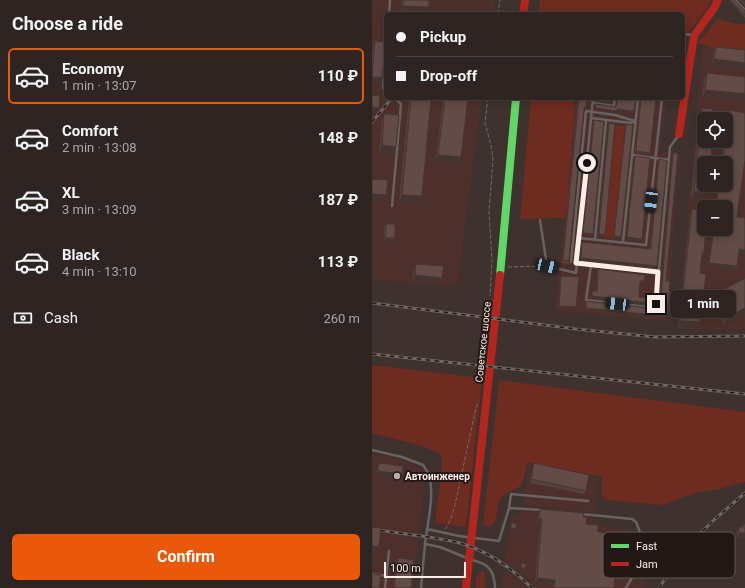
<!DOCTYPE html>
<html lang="en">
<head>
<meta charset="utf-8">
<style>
	:root { --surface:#2e2522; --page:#362d2a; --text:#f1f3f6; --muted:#a7a5a5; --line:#494240; --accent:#ea580c }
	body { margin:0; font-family:Roboto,sans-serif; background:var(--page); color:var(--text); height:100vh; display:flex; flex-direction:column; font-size:15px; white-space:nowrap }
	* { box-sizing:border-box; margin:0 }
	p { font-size:13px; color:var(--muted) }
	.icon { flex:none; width:22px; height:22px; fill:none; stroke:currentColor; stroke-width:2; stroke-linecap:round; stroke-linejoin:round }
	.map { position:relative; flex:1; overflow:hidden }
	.sheet { display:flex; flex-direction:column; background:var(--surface); width:372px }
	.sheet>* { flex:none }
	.banner { position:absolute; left:12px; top:12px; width:301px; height:88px; border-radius:6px; box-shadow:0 2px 10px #0003,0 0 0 1px var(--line); display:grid; align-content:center; height:88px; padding:0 12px; background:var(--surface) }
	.fabs { position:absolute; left:325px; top:112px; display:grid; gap:8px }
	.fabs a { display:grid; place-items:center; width:36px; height:36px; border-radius:6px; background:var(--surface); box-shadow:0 2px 10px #0003,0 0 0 1px var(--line); font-size:20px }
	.scale { position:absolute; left:12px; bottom:10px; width:82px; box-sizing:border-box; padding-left:4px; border:2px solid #fbece8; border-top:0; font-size:11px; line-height:14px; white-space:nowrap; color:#fbece8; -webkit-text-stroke:3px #231816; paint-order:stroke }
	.end { position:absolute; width:18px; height:18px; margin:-9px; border:5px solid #fbece8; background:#111; box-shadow:0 0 0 2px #111 }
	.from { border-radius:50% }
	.bubble { position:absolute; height:28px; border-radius:6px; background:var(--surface); box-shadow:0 2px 10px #0003,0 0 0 1px var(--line); font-size:13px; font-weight:700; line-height:28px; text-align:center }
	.car { position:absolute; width:12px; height:24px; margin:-12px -6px; border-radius:5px; box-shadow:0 0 3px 1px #0007; background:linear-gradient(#222 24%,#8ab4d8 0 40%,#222 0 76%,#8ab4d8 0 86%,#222 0) }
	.banner b { display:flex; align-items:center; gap:14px; height:38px; font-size:15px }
	.banner b+b { border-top:1px solid var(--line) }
	.banner i { width:10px; height:10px; background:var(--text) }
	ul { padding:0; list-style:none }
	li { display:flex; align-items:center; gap:12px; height:56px; margin:0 8px 6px; padding:0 4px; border:2px solid transparent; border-radius:6px }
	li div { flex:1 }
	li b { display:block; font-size:15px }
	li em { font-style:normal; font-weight:700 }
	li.on { border-color:var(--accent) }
	li>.icon { width:36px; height:36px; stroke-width:1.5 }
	h2 { padding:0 12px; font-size:18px; line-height:48px }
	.pay { display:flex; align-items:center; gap:10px; height:44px; padding:0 12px; font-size:15px }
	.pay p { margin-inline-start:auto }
	.primary-button { display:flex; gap:8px; margin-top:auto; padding:8px 12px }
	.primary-button a { flex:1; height:46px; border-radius:6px; background:var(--accent); color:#fff; font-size:16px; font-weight:700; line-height:46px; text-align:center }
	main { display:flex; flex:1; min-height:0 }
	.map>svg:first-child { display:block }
	.built { fill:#4d302b; fill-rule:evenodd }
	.green { fill:#6e2b1f }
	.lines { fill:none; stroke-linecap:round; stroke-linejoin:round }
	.path { stroke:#746d6c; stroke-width:1; stroke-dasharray:4 2; stroke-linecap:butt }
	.lane { stroke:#686362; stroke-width:2.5 }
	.fast { stroke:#63d668; stroke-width:8 }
	.jam { stroke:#b3261e; stroke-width:8 }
	.rail-casing { stroke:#6f6765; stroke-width:3 }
	.rail { stroke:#231816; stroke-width:1.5; stroke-dasharray:4.5; stroke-linecap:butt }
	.wall { fill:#55413d }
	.shaded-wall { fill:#453532 }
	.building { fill:#634c47; stroke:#453532 }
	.route { stroke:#fbece8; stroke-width:5 }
	.poi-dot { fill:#b9aba7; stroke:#231816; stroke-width:1.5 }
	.labels { text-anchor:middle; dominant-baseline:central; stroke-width:4; stroke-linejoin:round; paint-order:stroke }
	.street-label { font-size:10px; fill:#fbece8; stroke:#231816 }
	.poi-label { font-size:10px; font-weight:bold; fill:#fbece8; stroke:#231816; text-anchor:start }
	.key { fill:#231816; stroke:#645855; stroke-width:1 }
	.key-label { font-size:11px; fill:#fbece8 }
</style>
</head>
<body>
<main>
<section class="sheet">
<h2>Choose a ride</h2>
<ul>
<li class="on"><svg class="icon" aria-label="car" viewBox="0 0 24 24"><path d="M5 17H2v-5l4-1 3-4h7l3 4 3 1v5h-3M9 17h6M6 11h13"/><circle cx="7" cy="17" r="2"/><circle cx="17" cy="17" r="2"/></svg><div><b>Economy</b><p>1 min · 13:07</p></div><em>110 ₽</em></li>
<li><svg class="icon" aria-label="car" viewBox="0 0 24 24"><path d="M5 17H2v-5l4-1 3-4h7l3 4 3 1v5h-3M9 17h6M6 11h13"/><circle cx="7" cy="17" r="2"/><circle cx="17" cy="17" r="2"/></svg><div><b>Comfort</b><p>2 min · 13:08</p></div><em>148 ₽</em></li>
<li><svg class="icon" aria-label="car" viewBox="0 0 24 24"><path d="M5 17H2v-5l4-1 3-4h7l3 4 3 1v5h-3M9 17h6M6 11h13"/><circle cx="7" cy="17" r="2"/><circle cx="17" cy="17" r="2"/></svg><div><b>XL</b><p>3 min · 13:09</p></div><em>187 ₽</em></li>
<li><svg class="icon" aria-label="car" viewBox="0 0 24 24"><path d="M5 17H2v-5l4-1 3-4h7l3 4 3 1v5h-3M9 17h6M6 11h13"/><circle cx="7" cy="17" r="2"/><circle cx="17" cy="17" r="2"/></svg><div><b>Black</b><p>4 min · 13:10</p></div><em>113 ₽</em></li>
</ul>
<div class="pay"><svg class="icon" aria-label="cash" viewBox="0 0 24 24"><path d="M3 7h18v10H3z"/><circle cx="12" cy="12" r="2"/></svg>Cash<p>260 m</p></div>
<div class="primary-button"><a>Confirm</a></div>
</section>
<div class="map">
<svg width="373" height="588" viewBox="0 0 373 588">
	<rect width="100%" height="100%" fill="#3e312e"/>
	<path class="built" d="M0 0H123L121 14H14V98H110L85 287 0 280Z
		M330 47 373 50V329H326L306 328ZM332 119H354V141H332ZM332 163H354V185H332ZM332 207H354V229H332Z
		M204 98H295L288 151 308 153 295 321 183 311Z
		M0 454 17 456 50 468 52 489 41 588H0Z
		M156 465 226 478 223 513 151 506Z
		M151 511 223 518 229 525 265 532V534L271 535 272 532 287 535 274 583 271 588H165L155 578 133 562 139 519 144 514Z
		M132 571 144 577 156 588H129Z"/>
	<path class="green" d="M168 0H339L334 10 316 32 311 31V14H166Z
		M346 19 365 24H373V50L342 48 325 43Z
		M159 98H200L203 106 194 218 148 219Z
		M243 126H253L242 238 232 237Z
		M0 365 110 378 94 527 63 523 70 470 69 454 47 445 0 433Z
		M127 380 373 412V482L343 490 326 492 290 505 235 500 230 496V477L155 462C154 468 153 475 151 481 148 491 133 491 128 500 123 509 128 524 116 527L111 524Z
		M109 571H111L113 574V588H104V578Z"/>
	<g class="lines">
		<path class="path" d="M126 14 128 0
			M116 98 113 122 120 150 121 161 117 211 120 262 118 296
			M136 267 171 266
			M73 529C81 519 83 503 86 491 92 463 98 436 104 408L107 401"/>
		<path class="lane" d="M363 0 373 10
			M17 14 18 0
			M311 34 321 35
			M14 49 11 88 14 91
			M221 103 242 106 243 98
			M260 155 297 160
			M20 206 29 104 22 98
			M168 220 175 266 204 273 221 98
			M207 238 274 245 290 98
			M223 239 234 120
			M251 242 266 98
			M199 262 214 111 243 115 263 121 259 123 219 118
			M205 263 286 272
			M219 265 214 300 275 307
			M284 304 298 147 306 136
			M0 450 30 457 51 465C53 468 56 472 57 476 63 495 55 525 53 544L68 547 95 558
			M137 508 170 510
			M209 514 260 519 264 522 268 532 264 571 254 588
			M55 529 87 536 127 541 137 508 139 494 216 501
			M100 560C117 564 122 570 123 588
			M0 574 15 576
			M13 588 17 551
			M49 588 53 544"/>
		<path class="fast" d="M128 275 144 98"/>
		<path class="jam" d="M151 14 153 0
			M307 134 322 36 342 8 346 0
			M94 588 128 275"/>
		<g class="rail-casing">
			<path id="rail" d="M0 122 20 98
				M0 303 204 329 283 337 373 336
				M0 354 373 394
				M0 529C28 534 60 536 88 543 115 551 140 568 160 588
				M287 588 316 545 343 519 373 493"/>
		</g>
		<use href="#rail" class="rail"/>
	</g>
	<path class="wall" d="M30 0H57L55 12 29 11Z
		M357 0H362L372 10H373V18Z
		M367 0H371L373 2V6Z
		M3 41 10 78 8 83 0 82V56L1 46Z
		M344 47 373 50V69L340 66 341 54Z
		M335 73 373 77 330 97 332 80Z
		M37 98H59L48 203 27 202Z
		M71 98H96L89 157 87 164 64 161Z
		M206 98H215L214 105 217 109 213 108 212 110 197 259 198 261 197 264 190 263Z
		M268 98H284L278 155 263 153Z
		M330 108 332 119 336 193 333 200 319 198 327 115Z
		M357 110 373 113V164H372L365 217 373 218V254L367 253 365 266 364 270 336 266 341 229H354V207H344L347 185H354V163H349L352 141H354V128L356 114Z
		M12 114 22 154 7 152 10 121Z
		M222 120 221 234V235L211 234Z
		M237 123 233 235 232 237 226 236Z
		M254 124 249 237V238H242Z
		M301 153 294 281 296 315V317H280L213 309 214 301 287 309Z
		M263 156 269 241 255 239Z
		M287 159 284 268 208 260 210 242 278 249Z
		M320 209 332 252 330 257 328 273V322L326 329 306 328 318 216Z
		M14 224 23 238 21 242 12 241V227Z
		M44 264 70 278 68 283 41 281 42 269Z
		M226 269 271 283H268L267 296V297L277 303V305L219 298 220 291H224Z
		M189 276 203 308H186Z
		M373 278V313L352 325 339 302 342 295Z
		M7 463 30 474 28 479 5 477V469Z
		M162 463 214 491 212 494 158 483Z
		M168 509 211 517 214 524 226 532 255 547 253 552H252L249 570H244L242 588H181V585L163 583 168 524H165L166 514Z
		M371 524H373V538H365V532L367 527H370Z
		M26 558 39 588H21L23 565Z"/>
	<path class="shaded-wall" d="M31 6 57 7 55 12 29 11Z
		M342 59 373 63V69L340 66Z
		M0 77 10 78 8 83 0 82Z
		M333 90 373 94V101L330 97Z
		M224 99 240 101V103L224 101Z
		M214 106H218L217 109 213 108 211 111 212 108Z
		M0 107 7 108 6 111H0Z
		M223 108 245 109 262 111V113L245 111 244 112 223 109Z
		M10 145 24 147 22 154 7 152Z
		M264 151 278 153V155L263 153Z
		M66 155 89 157 87 164 64 161Z
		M322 191 336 193 333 200 319 198Z
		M0 194 14 195 12 202 0 201Z
		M30 195 50 196 48 203 27 202Z
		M211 233 221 234V235L211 234Z
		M227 234 233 235 232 237 226 236Z
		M242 236 249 237V238H242Z
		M255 237 270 239 269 241 255 239Z
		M13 238H23L21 242 12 241Z
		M367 249 373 250V254L366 253Z
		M209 258 285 266 284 268 208 260Z
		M337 263 365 266 364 270 336 266Z
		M43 275 70 278 68 283 41 281Z
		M220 296 277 303V305L219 298Z
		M187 306 204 307 203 308H186Z
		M214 308 296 315V317H280L213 309Z
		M373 308V313L352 325 354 318Z
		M308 321 328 322 326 329 306 328Z
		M6 471 30 474 28 479 5 477Z
		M167 518 170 519 168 524H165Z
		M139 528 144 529 143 530H138Z
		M367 533H373V538H365Z
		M0 546 7 547 5 554H0Z
		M252 547H255L253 552H251Z
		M244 565H251L249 570H243Z
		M149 568H154L153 570H148Z
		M165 578 183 580 181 585 163 583Z"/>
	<path class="building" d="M31 0H57V7L31 6Z
		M358 0H362L372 10H373V15Z
		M369 0H371L373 2V4Z
		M3 41 14 42 10 78 0 77Z
		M344 47 373 50V63L342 59Z
		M335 73 373 77V94L333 90Z
		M0 95 8 96 7 108 0 107Z
		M39 98H59L50 196 30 195Z
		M73 98H96L89 157 66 155Z
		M207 98H215L214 105 218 106H214L212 108 197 259 198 261 191 260Z
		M224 98H241L240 101 224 99Z
		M246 98H264L262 111 245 109V111L223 108 224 104 244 107Z
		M269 98H284L278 153 264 151Z
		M330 108 341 109 340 119H332V141H338V146H340L339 163H332V185H337L336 193 322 191Z
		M357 110 373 113V160L365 217 373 218V250L367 249 365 266 337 263 342 229H354V207H344L347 185H354V163H350L353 141H354V134Z
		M12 114 27 115 24 147 10 145Z
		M222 120 232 122 221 234 211 233Z
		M237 123 243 124 233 235 227 234Z
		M254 124 261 125 249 237 242 236Z
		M301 153H306L294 281H298L296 315H281L214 308V301L288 309Z
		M263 156 278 158 270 239 255 237Z
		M287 159 295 161 285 266 209 258 210 242 279 249Z
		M0 179 16 180 14 195 0 194Z
		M320 209 332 210V229H334L332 252H330L328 273 334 274 328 322 308 321Z
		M14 224H23V238H13Z
		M44 264 72 266 70 278 43 275Z
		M226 269 273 275 272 281H268L267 296V297L278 298 277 303 220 296V291H225Z
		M189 276 207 277 204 307 187 306Z
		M373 278V308L354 318 342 295Z
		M7 463 31 466 30 474 6 471Z
		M162 463 217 475 214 491 159 479Z
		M168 509 212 513 211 517H215L214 524 226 525V532L256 535 255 547H252L251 565H244L242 588H182L183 580 165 578 170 519 167 518Z
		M139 523H144V529L139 528Z
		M371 524H373V533H367V527H371Z
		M0 527 9 528 7 547 0 546Z
		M26 558 42 560 39 588H22Z
		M149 563 154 564V568H149Z
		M0 574 9 575 7 588H0Z"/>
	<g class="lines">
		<path class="route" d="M215 163 204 263 286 272 284 304"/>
	</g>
	<circle class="poi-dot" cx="25" cy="476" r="4"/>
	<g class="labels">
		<g class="street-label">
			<text transform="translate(111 342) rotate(-84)">Советское шоссе</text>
		</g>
		<g class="poi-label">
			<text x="33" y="476">Автоинженер</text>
		</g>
	</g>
	<rect x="231" y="532" width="132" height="46" rx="6" class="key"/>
	<rect x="239" y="544" width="18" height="4" fill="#63d668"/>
	<rect x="239" y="562" width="18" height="4" fill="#b3261e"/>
	<g class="key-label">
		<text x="264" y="550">Fast</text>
		<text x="264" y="568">Jam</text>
	</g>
</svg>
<div class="fabs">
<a><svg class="icon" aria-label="locate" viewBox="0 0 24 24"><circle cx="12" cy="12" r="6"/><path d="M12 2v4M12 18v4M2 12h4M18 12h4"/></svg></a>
<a>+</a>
<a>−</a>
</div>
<div class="scale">100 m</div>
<i class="end from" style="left:215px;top:163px"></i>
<i class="end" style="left:284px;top:304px"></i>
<div class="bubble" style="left:298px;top:290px;width:66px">1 min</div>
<i class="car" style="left:279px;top:201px;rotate:187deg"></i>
<i class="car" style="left:175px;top:266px;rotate:103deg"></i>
<i class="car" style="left:245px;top:304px;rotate:276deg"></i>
<div class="banner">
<b><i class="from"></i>Pickup</b>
<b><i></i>Drop-off</b>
</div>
</div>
</main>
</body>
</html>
